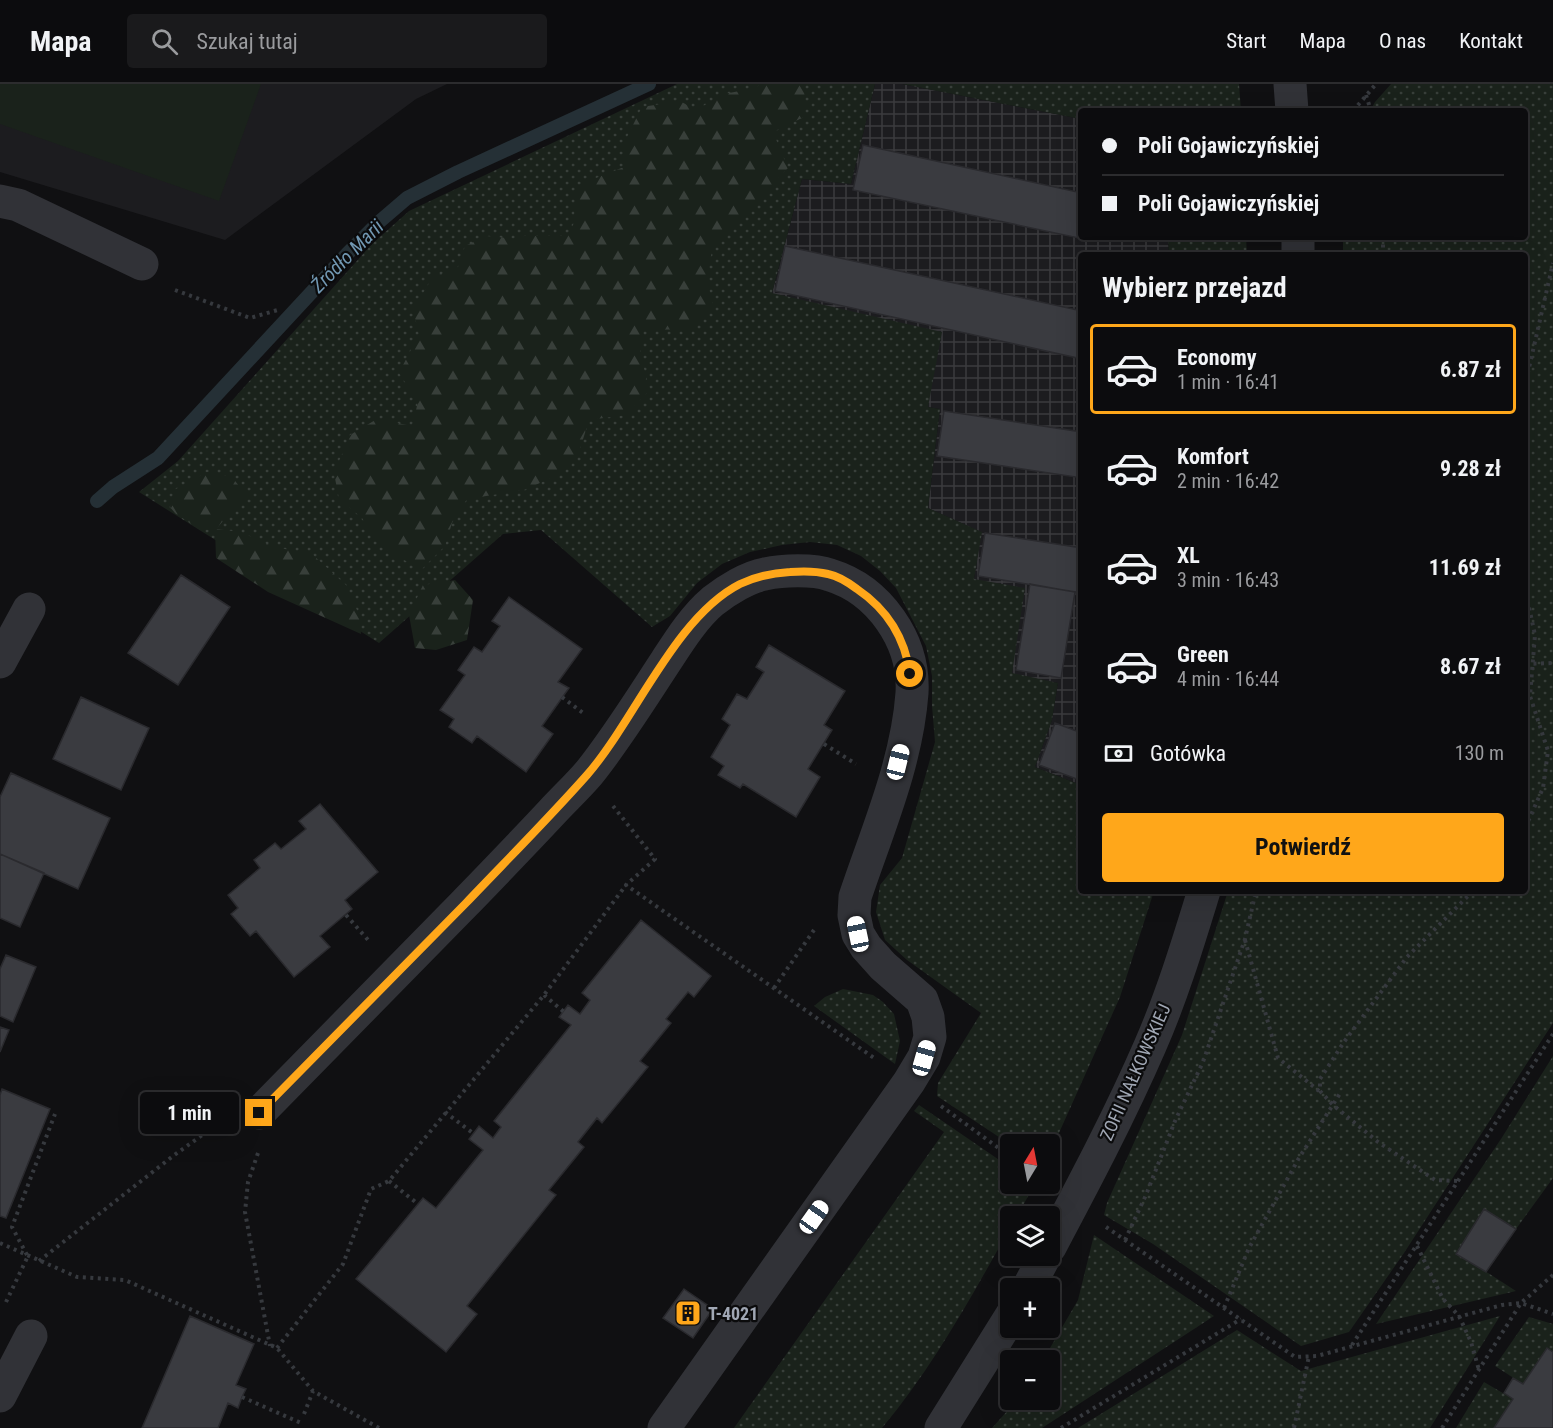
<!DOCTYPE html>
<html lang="pl">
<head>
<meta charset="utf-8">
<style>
	:root { --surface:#0c0c0e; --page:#1a1a1c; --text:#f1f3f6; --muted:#9a9b9e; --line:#2c2c2e; --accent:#ffa71a }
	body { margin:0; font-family:"Roboto Condensed",sans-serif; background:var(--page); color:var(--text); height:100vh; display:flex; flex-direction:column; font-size:22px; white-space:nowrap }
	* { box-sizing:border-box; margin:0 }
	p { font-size:20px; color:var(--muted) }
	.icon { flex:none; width:33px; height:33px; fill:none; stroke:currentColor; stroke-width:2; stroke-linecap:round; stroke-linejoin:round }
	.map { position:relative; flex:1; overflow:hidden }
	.drawer { position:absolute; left:1078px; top:168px; width:450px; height:642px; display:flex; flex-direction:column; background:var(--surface); border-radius:6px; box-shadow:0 6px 24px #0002,0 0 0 2px var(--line) }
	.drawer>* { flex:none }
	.top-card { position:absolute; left:1078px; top:24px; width:450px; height:132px; border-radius:6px; box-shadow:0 6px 24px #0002,0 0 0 2px var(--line); display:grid; align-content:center; height:132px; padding:0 24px; background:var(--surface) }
	.needle { width:39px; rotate:10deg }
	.buttons { position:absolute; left:1000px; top:1050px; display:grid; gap:12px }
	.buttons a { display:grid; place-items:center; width:60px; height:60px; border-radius:6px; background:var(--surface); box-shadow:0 6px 24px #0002,0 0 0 2px var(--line); font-size:30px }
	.end { position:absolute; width:27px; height:27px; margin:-14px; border:8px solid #ffa71a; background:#111; box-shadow:0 0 0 3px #111 }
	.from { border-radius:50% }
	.bubble { position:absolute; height:42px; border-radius:6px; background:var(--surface); box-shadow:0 6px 24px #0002,0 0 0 2px var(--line); font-size:20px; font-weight:700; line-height:42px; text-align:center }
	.car { position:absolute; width:18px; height:36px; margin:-18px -9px; border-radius:8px; box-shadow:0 0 4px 2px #0007; background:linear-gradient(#fff 24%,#345 0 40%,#fff 0 76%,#345 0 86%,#fff 0) }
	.top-card b { display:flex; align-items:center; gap:21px; height:57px; font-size:22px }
	.top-card b+b { border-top:2px solid var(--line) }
	.top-card i { width:15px; height:15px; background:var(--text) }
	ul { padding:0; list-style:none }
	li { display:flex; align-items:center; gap:18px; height:90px; margin:0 12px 9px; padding:0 12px; border:3px solid transparent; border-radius:6px }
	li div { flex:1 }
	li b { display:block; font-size:22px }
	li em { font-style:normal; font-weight:700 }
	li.selected { border-color:var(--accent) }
	li>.icon { width:54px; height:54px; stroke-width:1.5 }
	h2 { padding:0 24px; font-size:27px; line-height:72px }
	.pay { display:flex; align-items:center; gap:15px; height:66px; padding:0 24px; font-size:22px }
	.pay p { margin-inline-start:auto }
	.action { display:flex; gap:12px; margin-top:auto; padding:12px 24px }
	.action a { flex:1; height:69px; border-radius:6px; background:var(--accent); color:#111; font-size:24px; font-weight:700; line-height:69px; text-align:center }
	header { display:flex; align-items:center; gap:36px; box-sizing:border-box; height:84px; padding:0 30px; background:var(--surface); border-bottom:2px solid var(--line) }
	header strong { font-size:28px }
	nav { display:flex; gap:33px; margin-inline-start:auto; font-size:21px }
	.search { width:420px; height:54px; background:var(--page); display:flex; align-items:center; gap:15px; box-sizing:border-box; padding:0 21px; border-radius:6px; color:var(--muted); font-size:22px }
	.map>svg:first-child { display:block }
	.built { fill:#1c1c1f }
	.industrial { fill:url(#industrial-grid) }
	.grass { fill:url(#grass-dots) }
	.forest { fill:url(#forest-firs) }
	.pitch { fill:#1a221b }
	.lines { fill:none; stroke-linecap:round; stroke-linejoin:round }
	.stream { stroke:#253036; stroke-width:14 }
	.building { fill:#3a3b40; stroke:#2a2a2e; stroke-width:1.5 }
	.path { stroke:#36393e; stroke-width:4; stroke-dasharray:3 4.5; stroke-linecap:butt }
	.minor { stroke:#313237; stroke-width:33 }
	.route { stroke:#ffa71a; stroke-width:8 }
	.labels { text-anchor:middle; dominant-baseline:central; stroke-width:4.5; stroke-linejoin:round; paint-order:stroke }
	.street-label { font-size:18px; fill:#a0a7b4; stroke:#0b0b0c }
	.poi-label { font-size:18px; font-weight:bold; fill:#a0a7b4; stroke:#0b0b0c; text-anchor:start }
	.water-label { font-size:20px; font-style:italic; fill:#7298b3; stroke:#0b0b0c }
</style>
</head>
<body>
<header>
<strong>Mapa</strong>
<div class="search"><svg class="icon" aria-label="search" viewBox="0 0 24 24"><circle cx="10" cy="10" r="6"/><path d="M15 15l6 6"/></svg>Szukaj tutaj</div>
<nav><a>Start</a><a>Mapa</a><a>O nas</a><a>Kontakt</a></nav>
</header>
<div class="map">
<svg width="1553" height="1344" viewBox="0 0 1553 1344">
	<defs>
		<pattern id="industrial-grid" width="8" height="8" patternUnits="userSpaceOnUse" patternTransform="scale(1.5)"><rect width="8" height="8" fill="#1c1c1f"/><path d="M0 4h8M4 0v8" fill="none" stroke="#3a3a3d"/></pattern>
		<pattern id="grass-dots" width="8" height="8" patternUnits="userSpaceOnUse" patternTransform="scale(1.5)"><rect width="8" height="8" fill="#1a221b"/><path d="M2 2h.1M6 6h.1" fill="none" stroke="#383f3a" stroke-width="1.8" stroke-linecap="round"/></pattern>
		<pattern id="forest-firs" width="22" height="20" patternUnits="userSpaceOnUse" patternTransform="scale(1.5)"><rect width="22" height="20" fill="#1a221b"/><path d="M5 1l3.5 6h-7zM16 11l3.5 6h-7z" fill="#383f3a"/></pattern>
	</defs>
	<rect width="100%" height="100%" fill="#101012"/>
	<path class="built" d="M0 0H447L416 15 225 156 0 88Z"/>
	<path class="industrial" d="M875 0H902L1081 35 1082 153H1168L1169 171H1082L1081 701 1035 683 1052 636 1058 599 1011 590 974 495 981 448 928 424 940 325 928 323 772 209 802 95 851 100Z"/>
	<path class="grass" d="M677 0H875L851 100 802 95 772 209 942 248 928 323 940 325 928 424 982 448 974 495 1025 504 1012 589 1058 599 1052 636 1035 683 1081 701 1082 807H1154L1120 913 1050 1069V1060L1011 1061 937 1012 938 999 981 929 907 876 885 856 876 828 880 801 902 774 935 658 932 622V592L926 562 896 504 880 487 861 472 837 461 810 458 782 461 750 468 722 480 697 499 670 532 652 543 541 446 503 450 379 559 139 408 178 377 372 160 409 127Z
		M902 0H1239L1241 27H1082L1081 35Z
		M1391 0H1553V939L1404 1169 1349 1248 1301 1262 1153 1160 1104 1131 1107 1119 1182 951 1228 807H1526V171H1343V153H1526V27H1370L1375 18Z
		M1168 153H1246L1247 171H1169Z
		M843 905 873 911 883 918 894 930 900 957 895 980 814 922 825 913Z
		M1553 972V1094L1516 1145 1484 1125 1457 1169 1516 1207 1376 1240 1501 1055Z
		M919 1021 1011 1084V1100H1035L1017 1132H1011V1142C972 1212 933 1283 882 1344H734L944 1048 914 1027Z
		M1094 1151 1214 1232 1042 1344H992L1017 1316H1050V1276H1043L1078 1216Z
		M1500 1232 1430 1344H1078L1237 1246 1301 1287Z
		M1529 1233 1553 1240V1268L1547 1264 1523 1300 1495 1282Z
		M1484 1298 1513 1315 1494 1344H1456Z"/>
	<path class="forest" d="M761 0H805L804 33 773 48 788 84 713 163 706 194 713 220 694 245 643 246 640 270 650 306 626 331 589 336 579 368 558 391 524 406 467 415 452 439 445 462 422 485 398 473 378 460 362 434 339 415 334 389 350 351 377 335 412 342 418 318 399 289 419 250 413 226 432 194 458 183 465 162 486 152 517 155 524 152H567L574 139 575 112 591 96 624 83V59L642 23 680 17 696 26 724 10 755 4Z
		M207 388 232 393 246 411 216 445 241 448 271 462 313 471 346 501 360 533 361 550 268 508 216 474 215 445 200 446 175 429 170 423 174 406Z
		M455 496 473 516 467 556 436 566 415 564 409 531 423 501Z"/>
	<path class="pitch" d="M0 0H261L219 117 0 40Z"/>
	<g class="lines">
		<path class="stream" d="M97 417 113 403 158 374 347 170 379 138 407 114 458 88 649 0"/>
	</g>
	<path class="building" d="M863 61 1082 109V153H1089L1088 156 853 106Z
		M785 162 1082 227V275L775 207Z
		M944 327 1082 348V394L937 372Z
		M985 449 1082 464V509L978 492Z
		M181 491 230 523 178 601 128 569Z
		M1030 500 1075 508 1061 594 1016 586Z
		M509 513 582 565 558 598 569 604 542 642 553 650 526 688 477 652 472 659 449 643 454 635 440 626 465 591 458 586 474 563 482 568 500 542 492 537Z
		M769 561 845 607 824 641 832 646 808 685 820 693 796 733 743 700 740 704 718 691 724 682 711 673 730 641 722 635 737 610 747 615 764 588 756 583Z
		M81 613 149 644 121 706 53 675Z
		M1055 639 1082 649V697L1039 681Z
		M11 689 110 734 78 805 0 770V713Z
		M320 720 378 788 345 816 352 825 320 852 330 863 294 893 256 847 250 852 231 830 238 824 228 811 260 784 254 776 275 759 281 765 306 745 299 737Z
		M0 770 44 789 20 843 0 834Z
		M641 836 711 892 694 913 688 908 666 935 671 939 640 977 648 983 602 1039 597 1034 578 1058 584 1063 549 1106 556 1111 467 1222 477 1230 446 1268 356 1195 423 1114 436 1124 483 1066 469 1055 479 1042 493 1054 501 1043 494 1037 571 941 559 933 568 921 580 930 590 916 582 909Z
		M6 871 36 883 13 938 0 932V885Z
		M0 943 9 946 0 968Z
		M2 1005 50 1025 6 1134 0 1132V1011Z
		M1484 1125 1516 1145 1486 1188 1456 1170Z
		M684 1205 713 1225 693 1254 663 1234Z
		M190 1232 254 1260 236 1301 246 1305 242 1313 238 1324 228 1319 218 1344H142Z
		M1547 1264 1553 1268V1344H1494L1513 1315 1504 1309 1513 1294 1523 1300Z"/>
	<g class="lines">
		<path class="path" d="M1366 11 1371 27
			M1353 27 1376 0
			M1383 153V171
			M175 206 250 234 281 225
			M1526 297 1553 179
			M1526 509 1535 551 1530 612 1548 667 1543 704 1526 742
			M1526 580 1553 579
			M562 613 583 629
			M824 660 856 680
			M613 722 655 775 626 801 874 974
			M346 831 369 857
			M1245 856 1278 974 1319 1007
			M774 904 814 846
			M544 911 564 928
			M941 1022 1011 1073
			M445 1028 474 1050
			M258 1069 248 1098 245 1128 270 1262
			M389 1097 418 1120
			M1457 1097 1435 1096 1378 1058 1333 1021 1320 1007V995L1344 958 1407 873 1473 807
			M1106 1143 1295 1273 1317 1272 1502 1221 1521 1219 1553 1230
			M1125 1156 1146 1111 1175 1037 1203 978 1245 855 1256 807
			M0 1159 77 1193 125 1196 277 1264 313 1307 379 1344
			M1417 1162 1443 1215 1459 1232 1471 1258 1479 1286
			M27 1171 12 1143 55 1030
			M39 1177 173 1072 219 1039
			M6 1218 28 1172
			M1224 1224 1249 1164 1299 1074 1341 1008
			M1352 1261 1553 950
			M277 1264 343 1180 371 1105 389 1097 544 911 626 801
			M242 1313 301 1339
			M304 1330 313 1307
			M1061 1344 1241 1235
			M1294 1344 1309 1272
			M1442 1344 1521 1219 1553 1191"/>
		<path class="minor" d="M1290 0 1292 27
			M0 117 18 121 142 180
			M1298 153V171
			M0 578 29 525
			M259 1029C328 958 397 888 466 818 495 788 524 758 552 728 564 715 577 703 589 689 617 654 641 615 666 577 679 557 694 533 713 517 727 506 748 493 765 490 782 486 814 485 830 491 879 506 915 557 912 609 907 679 877 747 855 813L854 831 858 850 866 863 883 882 922 916 928 933 930 953 924 973 909 998 664 1344
			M1050 1163C1085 1097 1120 1031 1150 962 1172 912 1188 859 1204 807
			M1028 1204 1045 1172
			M0 1312 31 1252
			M941 1344 1011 1232"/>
	</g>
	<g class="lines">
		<path class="route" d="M259 1029C328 959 397 889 466 819 506 777 548 735 587 691 635 636 675 533 740 500 757 492 771 489 790 488 802 487 816 487 828 490 838 492 849 499 857 505 888 526 905 554 910 590"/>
	</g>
	<defs>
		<g id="building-square" transform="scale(1.35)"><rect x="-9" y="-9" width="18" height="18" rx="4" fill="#ffa71a" stroke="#0b0b0c"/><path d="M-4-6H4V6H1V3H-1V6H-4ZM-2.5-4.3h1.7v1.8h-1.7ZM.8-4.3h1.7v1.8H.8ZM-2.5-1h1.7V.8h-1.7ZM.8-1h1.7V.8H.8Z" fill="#111"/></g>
	</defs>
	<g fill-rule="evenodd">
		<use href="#building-square" x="688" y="1229"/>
	</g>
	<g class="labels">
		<g class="street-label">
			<text transform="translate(1135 988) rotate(-66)">ZOFII NAŁKOWSKIEJ</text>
		</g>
		<g class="poi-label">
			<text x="708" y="1229">T-4021</text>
		</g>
		<g class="water-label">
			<text transform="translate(347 172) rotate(-45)">Źródło Marii</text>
		</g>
	</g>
</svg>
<div class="buttons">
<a><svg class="needle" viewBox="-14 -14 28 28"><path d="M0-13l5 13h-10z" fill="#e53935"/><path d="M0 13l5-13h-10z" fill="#9a9b9e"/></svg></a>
<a><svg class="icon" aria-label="layers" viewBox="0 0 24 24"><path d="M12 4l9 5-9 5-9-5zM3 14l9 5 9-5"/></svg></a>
<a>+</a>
<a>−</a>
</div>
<i class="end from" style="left:910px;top:590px"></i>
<i class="end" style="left:259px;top:1029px"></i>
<div class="bubble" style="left:140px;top:1008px;width:99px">1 min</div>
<i class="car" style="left:898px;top:678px;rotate:14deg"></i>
<i class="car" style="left:858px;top:850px;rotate:348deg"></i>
<i class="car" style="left:924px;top:974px;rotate:16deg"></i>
<i class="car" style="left:814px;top:1133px;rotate:35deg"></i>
<div class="top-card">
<b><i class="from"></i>Poli Gojawiczyńskiej</b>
<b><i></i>Poli Gojawiczyńskiej</b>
</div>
<section class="drawer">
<h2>Wybierz przejazd</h2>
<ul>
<li class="selected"><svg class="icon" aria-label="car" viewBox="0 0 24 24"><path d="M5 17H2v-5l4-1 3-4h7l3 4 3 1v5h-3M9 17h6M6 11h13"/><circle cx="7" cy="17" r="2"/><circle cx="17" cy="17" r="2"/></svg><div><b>Economy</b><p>1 min · 16:41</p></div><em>6.87 zł</em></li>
<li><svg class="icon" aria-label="car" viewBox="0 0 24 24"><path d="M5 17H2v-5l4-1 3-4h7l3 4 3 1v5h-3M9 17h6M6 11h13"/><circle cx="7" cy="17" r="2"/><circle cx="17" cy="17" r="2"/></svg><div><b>Komfort</b><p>2 min · 16:42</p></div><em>9.28 zł</em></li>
<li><svg class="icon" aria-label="car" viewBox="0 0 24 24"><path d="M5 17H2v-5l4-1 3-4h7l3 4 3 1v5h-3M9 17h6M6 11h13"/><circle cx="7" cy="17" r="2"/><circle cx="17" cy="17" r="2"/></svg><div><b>XL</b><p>3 min · 16:43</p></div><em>11.69 zł</em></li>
<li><svg class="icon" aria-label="car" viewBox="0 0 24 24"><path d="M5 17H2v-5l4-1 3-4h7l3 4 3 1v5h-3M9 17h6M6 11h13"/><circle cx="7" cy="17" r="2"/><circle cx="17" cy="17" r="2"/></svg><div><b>Green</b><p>4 min · 16:44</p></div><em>8.67 zł</em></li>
</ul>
<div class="pay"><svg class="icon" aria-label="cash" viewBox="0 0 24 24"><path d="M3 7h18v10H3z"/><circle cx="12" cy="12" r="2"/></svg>Gotówka<p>130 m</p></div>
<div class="action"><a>Potwierdź</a></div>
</section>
</div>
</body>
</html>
